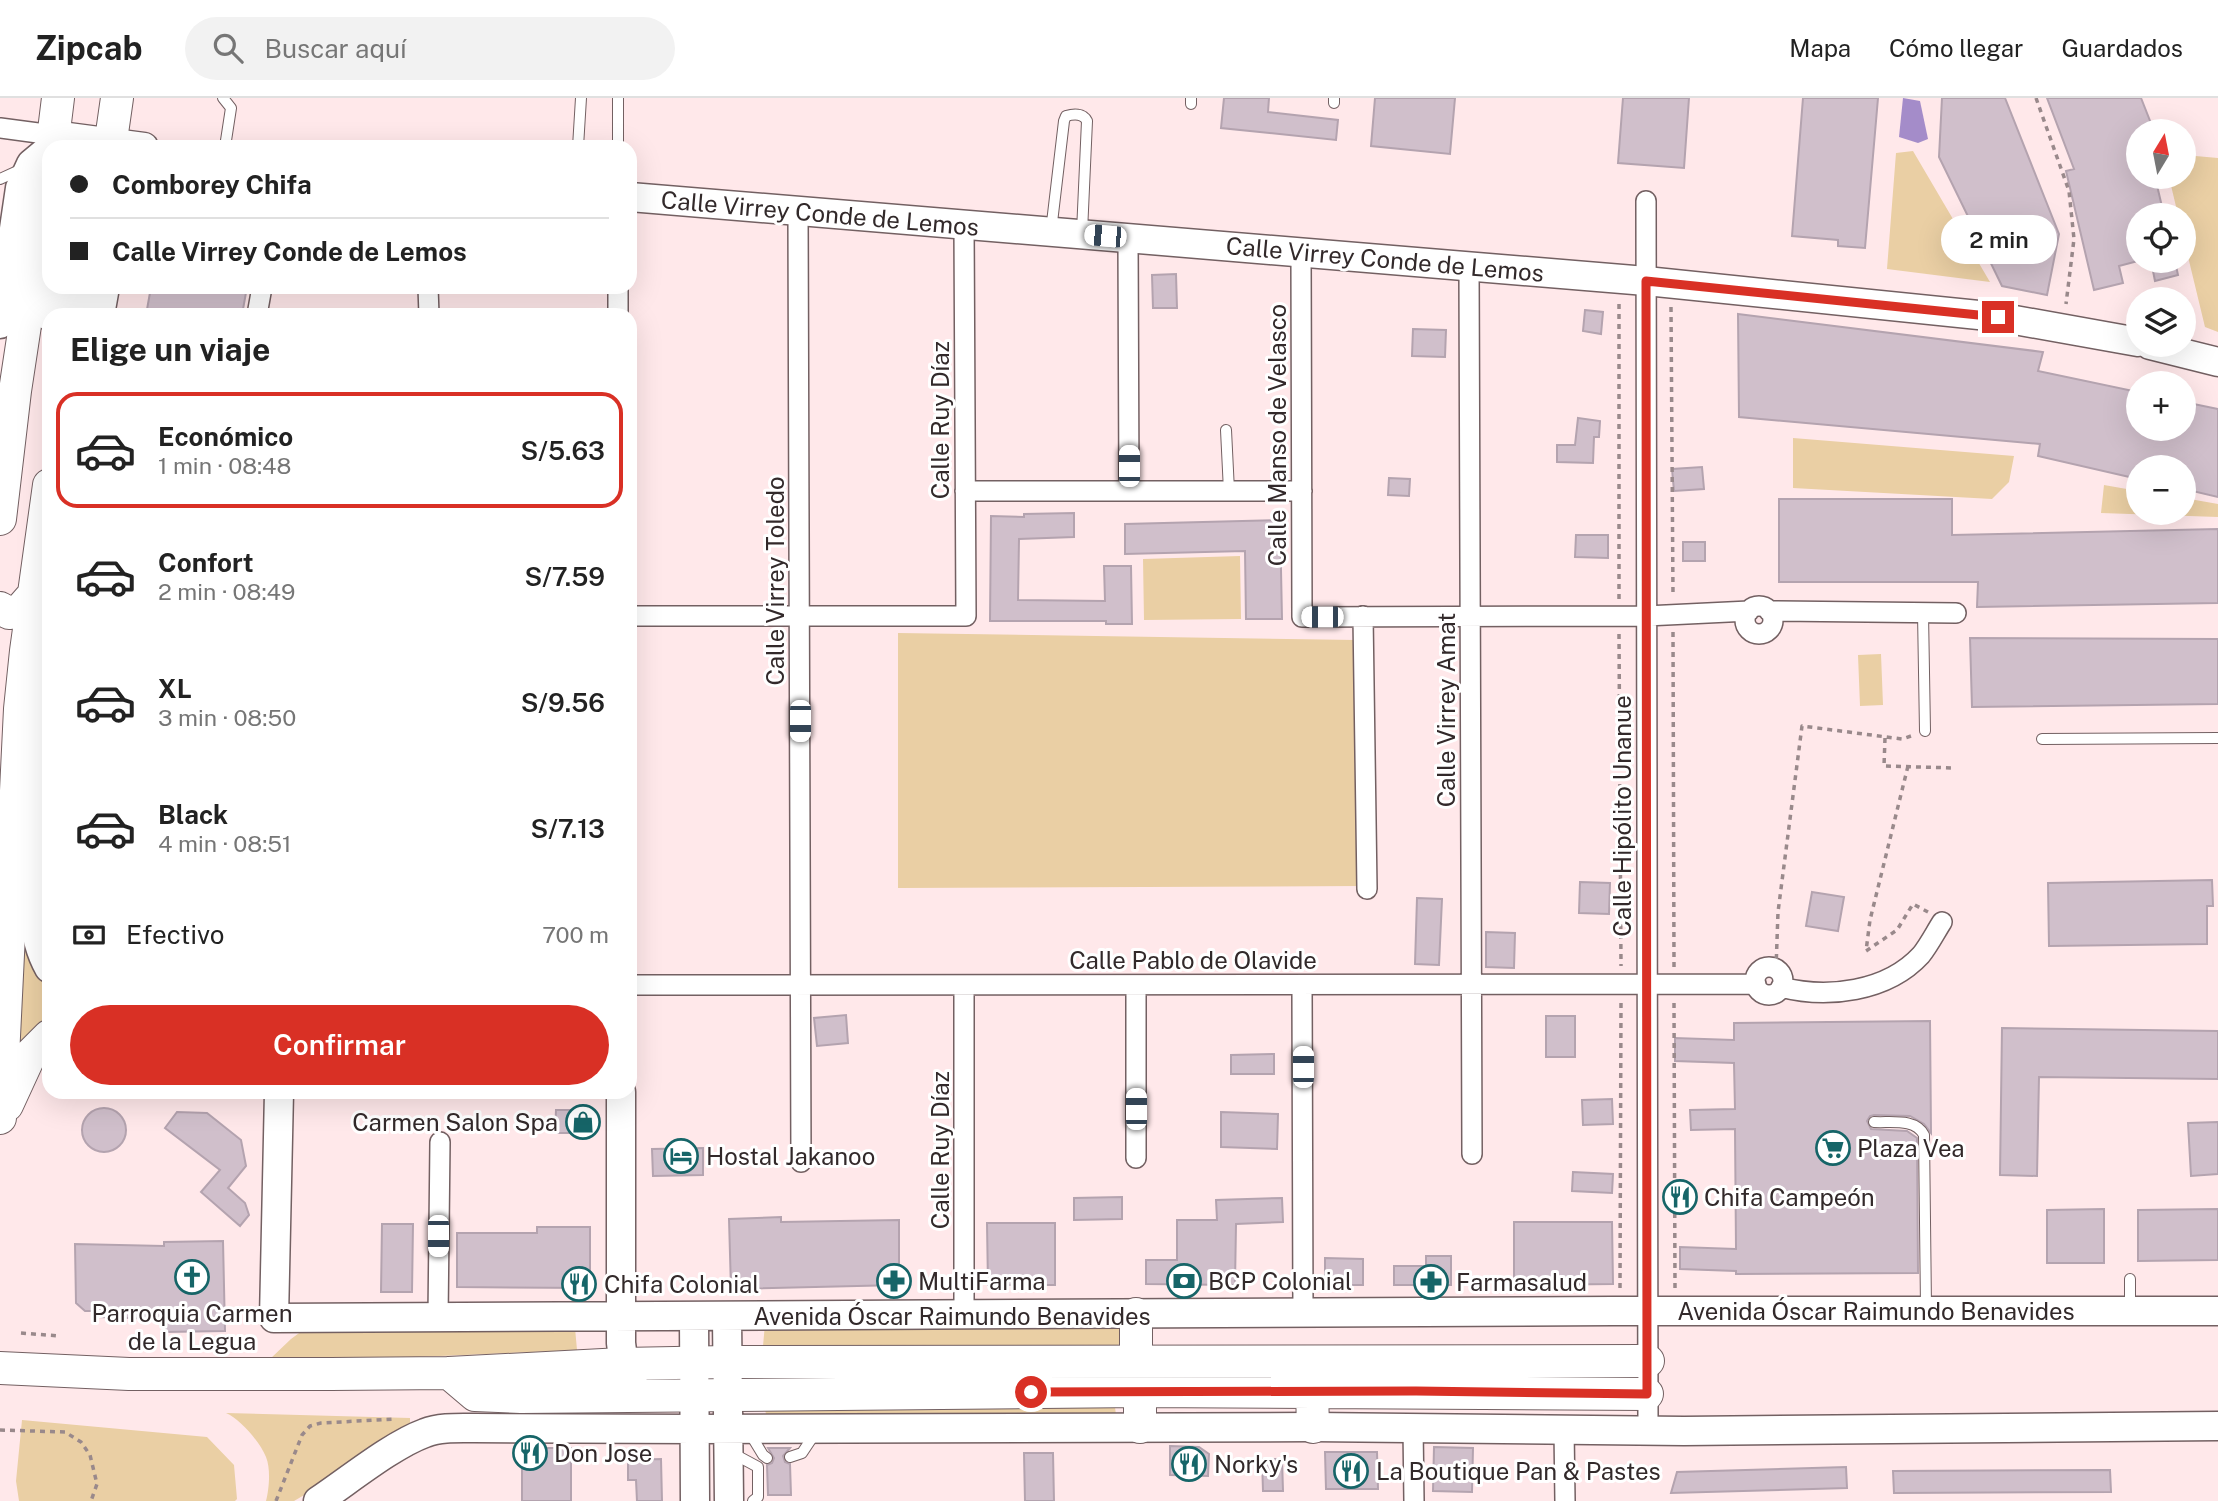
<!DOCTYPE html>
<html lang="es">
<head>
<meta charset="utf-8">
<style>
	:root { --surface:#fff; --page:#f2f2f2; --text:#222; --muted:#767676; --line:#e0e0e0; --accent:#d93025 }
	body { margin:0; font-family:"Public Sans",sans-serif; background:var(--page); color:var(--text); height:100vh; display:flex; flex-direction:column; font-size:26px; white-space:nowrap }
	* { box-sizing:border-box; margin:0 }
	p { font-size:23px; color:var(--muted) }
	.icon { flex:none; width:38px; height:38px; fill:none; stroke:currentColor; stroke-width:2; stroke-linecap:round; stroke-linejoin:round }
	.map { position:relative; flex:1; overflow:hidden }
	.sheet { position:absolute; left:42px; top:210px; width:595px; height:791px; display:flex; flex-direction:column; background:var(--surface); border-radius:21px; box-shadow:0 7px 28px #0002 }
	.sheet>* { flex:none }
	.top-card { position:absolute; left:42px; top:42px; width:595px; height:154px; border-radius:21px; box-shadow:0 7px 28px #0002; display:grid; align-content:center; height:154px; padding:0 28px; background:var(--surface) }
	.needle { width:46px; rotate:10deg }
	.buttons { position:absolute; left:2126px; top:21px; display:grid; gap:14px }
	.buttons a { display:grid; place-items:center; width:70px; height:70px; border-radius:50%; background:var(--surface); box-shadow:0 7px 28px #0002; font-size:35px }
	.end { position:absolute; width:32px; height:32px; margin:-16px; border:9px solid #d93025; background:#fff; box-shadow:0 0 0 4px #fff }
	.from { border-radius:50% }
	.bubble { position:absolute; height:49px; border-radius:24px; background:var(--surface); box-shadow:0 7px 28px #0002; font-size:23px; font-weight:600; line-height:49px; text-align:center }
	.car { position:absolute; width:21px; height:42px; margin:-21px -10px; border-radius:9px; box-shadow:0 0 5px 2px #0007; background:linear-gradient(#fff 24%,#345 0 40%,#fff 0 76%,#345 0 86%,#fff 0) }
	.top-card b { display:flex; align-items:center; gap:24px; height:66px; font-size:26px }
	.top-card b+b { border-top:2px solid var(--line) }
	.top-card i { width:18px; height:18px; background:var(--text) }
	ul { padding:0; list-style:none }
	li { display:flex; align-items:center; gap:21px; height:116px; margin:0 14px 10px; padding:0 14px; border:4px solid transparent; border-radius:21px }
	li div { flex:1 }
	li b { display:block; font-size:26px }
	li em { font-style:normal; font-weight:600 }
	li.active { border-color:var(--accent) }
	li>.icon { width:63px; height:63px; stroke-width:1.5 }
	h2 { padding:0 28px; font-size:32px; line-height:84px }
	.pay { display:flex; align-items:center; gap:18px; height:77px; padding:0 28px; font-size:26px }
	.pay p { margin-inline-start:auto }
	.primary-button { display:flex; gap:14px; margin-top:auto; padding:14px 28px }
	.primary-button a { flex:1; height:80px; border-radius:42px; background:var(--accent); color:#fff; font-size:28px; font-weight:600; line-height:80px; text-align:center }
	header { display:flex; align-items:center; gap:42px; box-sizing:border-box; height:98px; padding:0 35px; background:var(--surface); border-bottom:2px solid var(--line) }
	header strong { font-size:33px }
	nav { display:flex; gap:38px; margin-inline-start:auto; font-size:24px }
	.search { width:490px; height:63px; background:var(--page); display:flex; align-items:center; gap:18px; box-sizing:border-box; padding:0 24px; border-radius:38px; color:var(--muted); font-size:26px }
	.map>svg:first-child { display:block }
	.green { fill:#eacfa4 }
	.water { fill:#a48cc9 }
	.building { fill:#d0bfcb; stroke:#b4a3af; stroke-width:2 }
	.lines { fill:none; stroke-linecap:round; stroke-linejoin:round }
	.lane-casing { stroke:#736062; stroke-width:12 }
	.street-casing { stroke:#736062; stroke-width:22 }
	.secondary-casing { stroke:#736062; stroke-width:31 }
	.primary-casing { stroke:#736062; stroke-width:34 }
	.path { stroke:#99898b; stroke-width:3.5; stroke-dasharray:5 5; stroke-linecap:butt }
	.lane { stroke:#fff; stroke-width:10 }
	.street { stroke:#fff; stroke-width:19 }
	.secondary { stroke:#fff; stroke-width:28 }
	.primary { stroke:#fff; stroke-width:32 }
	.route { stroke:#d93025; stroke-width:9 }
	.labels { text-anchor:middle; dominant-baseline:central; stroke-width:6; stroke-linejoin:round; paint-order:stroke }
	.street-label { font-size:24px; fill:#32292a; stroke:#fff }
	.poi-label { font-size:24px; fill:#32292a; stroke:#fff; text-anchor:start }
</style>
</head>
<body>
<header>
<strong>Zipcab</strong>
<div class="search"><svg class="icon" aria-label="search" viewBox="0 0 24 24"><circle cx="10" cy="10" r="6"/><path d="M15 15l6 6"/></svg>Buscar aquí</div>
<nav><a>Mapa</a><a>Cómo llegar</a><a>Guardados</a></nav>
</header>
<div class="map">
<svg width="2218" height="1403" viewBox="0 0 2218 1403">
	<rect width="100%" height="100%" fill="#ffe8ea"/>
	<path class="green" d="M1913 53 1990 184 1887 171 1896 55Z
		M2184 57 2218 60V234L2205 229 2184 142V117H2178L2169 79H2184Z
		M1793 340 2014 358 2009 384 1992 401 1793 390Z
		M2104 387 2138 393V415H2184V400L2218 406V419L2101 415Z
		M1240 458 1241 521 1144 522 1143 461Z
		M898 535 1356 542 1361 788 898 790Z
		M1881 556 1883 607 1860 608 1858 557Z
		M24 809 49 876V924L19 955Z
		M1115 1222 1126 1233 1124 1245 1111 1249 763 1248 765 1226Z
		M310 1227 575 1230 577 1252 233 1267 270 1261 291 1241Z
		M763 1303 1115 1309 1116 1317 766 1316Z
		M226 1315 410 1320V1335L294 1403H266C269 1391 271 1371 266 1359 260 1344 240 1321 226 1315Z
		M22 1322 207 1339 234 1367 237 1401 235 1403H19L16 1383Z"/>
	<path class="water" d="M1903 0 1920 3 1928 41 1918 45 1899 39Z"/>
	<path class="building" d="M1224 0H1269L1268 14 1338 22 1336 42 1221 30Z
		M1375 0H1455L1450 56 1371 48Z
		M1623 0H1689L1684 70 1618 65Z
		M1803 0H1878L1865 150 1838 148V142L1792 138Z
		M1942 0H2005L2059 136 2047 197 2002 188 1939 59Z
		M2047 0H2141L2154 33H2138V79H2155L2164 117H2138V163L2119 168 2123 185 2094 192 2066 73 2074 71Z
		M2151 163H2175L2178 177 2155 183Z
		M1176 176 1177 210H1153L1152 177Z
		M151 189H247L242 217H146Z
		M1585 212 1603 214 1601 236 1583 233Z
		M1738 216 2043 254 2038 273 2138 294V331H2184V304L2218 311V399L2184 391V369H2138V381L2038 358 2040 346 1739 319Z
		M1413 231 1446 232 1445 259 1412 258Z
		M1578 320 1600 323 1599 339H1594L1593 365 1557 364V347H1575Z
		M1702 369 1704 391 1674 393 1672 371Z
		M1389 380 1410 381 1409 398 1388 397Z
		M1779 401H1952V437L2218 431V505L1977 509 1978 484H1779Z
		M1074 415V439L1019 441 1018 502 1105 503 1104 468H1131L1132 526H1106V523H990L991 418 1024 419V416Z
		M1280 422 1282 521H1246L1245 453 1125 456V426Z
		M1576 437H1608V460L1575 459Z
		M1683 444H1705V463H1683Z
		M1970 540 2218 541V606L1972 609Z
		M2212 782 2213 808H2207V846L2049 848 2048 785Z
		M1580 784 1610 785 1609 816 1579 815Z
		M1812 794 1844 799 1838 833 1806 828Z
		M1417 800 1442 801 1439 867 1415 866Z
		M1486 834 1515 835 1514 870 1486 869Z
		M846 917 848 945 817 948 814 920Z
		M1546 918H1575V959H1546Z
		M1930 923 1931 1035 1924 1026 1910 1018 1874 1017 1870 1018 1867 1023 1871 1031 1907 1033 1917 1040 1918 1175 1736 1176V1173L1680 1171V1149L1736 1151 1735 1031 1691 1032 1690 1012 1735 1011 1734 965 1675 963V940L1734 942V925Z
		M2002 930 2218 933V981L2039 979 2037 1078 2000 1077Z
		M1274 956V976H1231V957Z
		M1612 1001 1613 1026 1583 1027 1582 1002Z
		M82 1032a22 22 0 1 1 44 0a22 22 0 1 1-44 0Z
		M556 1012H587V1035H555Z
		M177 1014 207 1015 241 1042 246 1068 228 1090 245 1105 249 1117 240 1128 201 1094 220 1072 165 1030Z
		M1221 1014 1278 1016 1277 1051 1221 1049Z
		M2218 1024V1076L2191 1078 2188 1025Z
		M703 1050V1077L653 1078 652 1051Z
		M1573 1074 1613 1076 1612 1095 1572 1093Z
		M1122 1099V1121L1074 1122V1100Z
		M1282 1100 1283 1124 1236 1126 1235 1187 1146 1186V1162H1177V1122H1217L1216 1102Z
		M2104 1111V1165H2047V1112Z
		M2218 1111V1162L2138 1163V1112Z
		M781 1119V1124L899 1122V1187L731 1191 729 1121Z
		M1514 1124H1612L1613 1186 1514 1187Z
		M987 1125H1055V1187H988Z
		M382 1126H413L412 1194H381Z
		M537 1129H590V1190L457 1189V1135H537Z
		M223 1143 225 1233 165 1234V1221L97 1219V1213H85L76 1205 75 1146 164 1148V1144Z
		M1426 1158H1451V1187H1394V1168H1426Z
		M1325 1160 1363 1161V1187H1325Z
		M1170 1348 1199 1349 1209 1356 1208 1378 1170 1377Z
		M1434 1349 1473 1350 1472 1394 1433 1393Z
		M522 1350H571V1403H522Z
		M768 1350H790L783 1358 785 1364 790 1366 791 1397H768L767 1367 772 1365 774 1360Z
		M1325 1354H1377L1378 1391H1326Z
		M1024 1355H1053L1054 1403H1025Z
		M661 1361 662 1403H637L636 1382H628V1362Z
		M1262 1361H1282L1283 1393H1263Z
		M1846 1369 1847 1390 1671 1395 1677 1374Z
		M2110 1372 2111 1394 1894 1395 1893 1373Z"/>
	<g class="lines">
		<g class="lane-casing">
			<path id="lane" d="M223 0 231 10 225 49
				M618 0V49
				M1334 0V5
				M1191 6V0
				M578 49 581 0
				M0 81 22 71
				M1051 133 1064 23 1066 18C1073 16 1083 15 1087 23L1082 134
				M1226 332 1229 393
				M1923 515 1925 633
				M2042 641 2218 640
				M1874 1024C1891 1025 1915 1020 1924 1037L1926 1209
				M2130 1181V1211
				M749 1334 763 1357 767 1360
				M732 1355 758 1369V1399L753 1403
				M790 1359 802 1355 816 1334"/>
		</g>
		<g class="street-casing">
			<path id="street" d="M0 30 53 37
				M1646 103 1648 1333
				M798 113 801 1064
				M1128 140 1129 393
				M1301 154 1302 519 1646 518 1749 513
				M1469 168 1472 1056
				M428 189 429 217
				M618 189V217
				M257 217 262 189
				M965 393H1302
				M1745 522a14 14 0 1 1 28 0a14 14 0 1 1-28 0Z
				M1769 513 1956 515
				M630 518H966L964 127
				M1363 518 1367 791
				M1755 883a14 14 0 1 1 28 0a14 14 0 1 1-28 0Z
				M630 887 1756 886
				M964 887V1218
				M1136 887V1060
				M1302 887 1303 1216
				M1781 889C1827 901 1887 894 1921 857 1929 847 1935 835 1942 824
				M438 1220 440 1044
				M1413 1329 1414 1403
				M1564 1331 1565 1403"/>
		</g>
		<g class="secondary-casing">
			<path id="secondary" d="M53 37 144 49
				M630 99 1646 183 1998 219 2138 244
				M100 217 105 189
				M0 226 20 90 31 66 49 51
				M2150 247 2218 264
				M49 562C44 618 40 673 37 728 35 774 25 828 49 870
				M279 994 274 1220 1613 1213H2218
				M621 994V1245L625 1276 633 1285
				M694 1220 695 1403
				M727 1220 729 1403
				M318 1403C348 1383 392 1347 425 1335 440 1329 458 1330 474 1330L695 1331 1313 1329 1684 1333 2218 1328"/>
		</g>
		<g class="primary-casing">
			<path id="primary" d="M52 49 58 0
				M110 49 117 0
				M51 217 53 189
				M78 217 83 189
				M0 421 15 293 49 69
				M0 510 9 515 20 512 34 496
				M7 1007 30 957 49 938
				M0 1020 20 611 26 553 49 387
				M1136 1216V1264
				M0 1270 129 1276H331L449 1275 622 1266 727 1264 1648 1263
				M449 1275 475 1297 521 1299 1140 1293 1647 1296
				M1312 1293 1313 1329
				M1140 1329V1293"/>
		</g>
		<path class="path" d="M2036 0 2069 93 2074 141 2066 206
			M1671 209 1673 498
			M1619 501V204
			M1673 534 1674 869
			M1619 536 1621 868
			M1885 640 1884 668 1955 670
			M1908 668 1870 822 1866 853 1897 832 1913 806 1928 814
			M1776 871 1778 814 1802 628 1902 641 1911 638
			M1674 905 1675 1191
			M1620 1190 1621 904
			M21 1235 59 1238
			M0 1332 65 1334 81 1344 90 1357 97 1386 91 1403
			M276 1403 302 1337 310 1328 321 1325 396 1321"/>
		<use href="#lane" class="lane"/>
		<use href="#street" class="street"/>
		<use href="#secondary" class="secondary"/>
		<use href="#primary" class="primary"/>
	</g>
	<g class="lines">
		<path class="route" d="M1031 1294 1416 1293 1647 1296 1646 183 1998 219"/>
	</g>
	<defs>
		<g id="shop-ring" transform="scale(1.75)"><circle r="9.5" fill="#fff" stroke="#166568" stroke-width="1.5"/><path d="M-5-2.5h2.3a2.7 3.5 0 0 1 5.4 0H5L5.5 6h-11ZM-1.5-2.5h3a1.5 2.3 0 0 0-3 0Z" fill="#166568"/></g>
		<g id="supermarket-ring" transform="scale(1.75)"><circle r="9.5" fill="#fff" stroke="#166568" stroke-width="1.5"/><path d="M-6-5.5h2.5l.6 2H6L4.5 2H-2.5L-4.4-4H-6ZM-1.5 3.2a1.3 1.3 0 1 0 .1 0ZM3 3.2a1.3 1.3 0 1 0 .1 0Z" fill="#166568"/></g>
		<g id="hotel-ring" transform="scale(1.75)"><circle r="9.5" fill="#fff" stroke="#166568" stroke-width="1.5"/><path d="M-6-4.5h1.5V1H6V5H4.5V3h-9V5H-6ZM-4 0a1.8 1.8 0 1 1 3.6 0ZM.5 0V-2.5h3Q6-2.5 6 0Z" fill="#166568"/></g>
		<g id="restaurant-ring" transform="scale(1.75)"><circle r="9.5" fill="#fff" stroke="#166568" stroke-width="1.5"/><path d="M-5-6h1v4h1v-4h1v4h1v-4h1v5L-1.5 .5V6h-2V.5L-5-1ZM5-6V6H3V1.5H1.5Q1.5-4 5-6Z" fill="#166568"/></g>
		<g id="church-ring" transform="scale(1.75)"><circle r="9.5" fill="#fff" stroke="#166568" stroke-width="1.5"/><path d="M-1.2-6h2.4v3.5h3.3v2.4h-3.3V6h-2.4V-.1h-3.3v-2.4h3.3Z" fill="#166568"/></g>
		<g id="pharmacy-ring" transform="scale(1.75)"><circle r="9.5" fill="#fff" stroke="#166568" stroke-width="1.5"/><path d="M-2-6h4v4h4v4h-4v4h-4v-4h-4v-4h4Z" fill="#166568"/></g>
		<g id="bank-ring" transform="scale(1.75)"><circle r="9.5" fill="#fff" stroke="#166568" stroke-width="1.5"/><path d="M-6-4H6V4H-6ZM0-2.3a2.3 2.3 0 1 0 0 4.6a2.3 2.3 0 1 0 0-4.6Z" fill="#166568"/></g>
	</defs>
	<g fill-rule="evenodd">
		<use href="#shop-ring" x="583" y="1024"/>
		<use href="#supermarket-ring" x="1833" y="1050"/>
		<use href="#hotel-ring" x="681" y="1058"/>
		<use href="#restaurant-ring" x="1680" y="1099"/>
		<use href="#church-ring" x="192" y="1179"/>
		<use href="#pharmacy-ring" x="894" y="1183"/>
		<use href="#bank-ring" x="1184" y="1183"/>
		<use href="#pharmacy-ring" x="1431" y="1184"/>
		<use href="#restaurant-ring" x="579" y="1186"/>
		<use href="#restaurant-ring" x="530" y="1355"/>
		<use href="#restaurant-ring" x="1189" y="1366"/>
		<use href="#restaurant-ring" x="1351" y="1373"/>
	</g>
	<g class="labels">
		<g class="street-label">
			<text transform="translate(820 115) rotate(5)">Calle Virrey Conde de Lemos</text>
			<text transform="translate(1385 161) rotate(5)">Calle Virrey Conde de Lemos</text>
			<text transform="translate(940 322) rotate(-90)">Calle Ruy Díaz</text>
			<text transform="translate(1277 337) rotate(-90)">Calle Manso de Velasco</text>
			<text transform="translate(775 483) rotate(-90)">Calle Virrey Toledo</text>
			<text transform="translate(1446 612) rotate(-90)">Calle Virrey Amat</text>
			<text transform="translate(1622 718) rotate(-90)">Calle Hipólito Unanue</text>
			<text x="1193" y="862">Calle Pablo de Olavide</text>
			<text transform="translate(940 1052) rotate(-90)">Calle Ruy Díaz</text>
			<text x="1876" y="1213">Avenida Óscar Raimundo Benavides</text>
			<text x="952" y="1218">Avenida Óscar Raimundo Benavides</text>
		</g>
		<g class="poi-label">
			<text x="558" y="1024" text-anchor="end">Carmen Salon Spa</text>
			<text x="1857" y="1050">Plaza Vea</text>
			<text x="706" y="1058">Hostal Jakanoo</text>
			<text x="1704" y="1099">Chifa Campeón</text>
			<text x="918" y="1183">MultiFarma</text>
			<text x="1208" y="1183">BCP Colonial</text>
			<text x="1456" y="1184">Farmasalud</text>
			<text x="604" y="1186">Chifa Colonial</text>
			<text x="192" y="1215" text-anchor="middle">Parroquia Carmen<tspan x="192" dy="28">de la Legua</tspan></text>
			<text x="554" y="1355">Don Jose</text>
			<text x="1214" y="1366">Norky's</text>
			<text x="1376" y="1373">La Boutique Pan &amp; Pastes</text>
		</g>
	</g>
</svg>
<div class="buttons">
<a><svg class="needle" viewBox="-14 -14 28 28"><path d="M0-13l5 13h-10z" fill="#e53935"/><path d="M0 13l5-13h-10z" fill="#767676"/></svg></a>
<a><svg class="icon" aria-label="locate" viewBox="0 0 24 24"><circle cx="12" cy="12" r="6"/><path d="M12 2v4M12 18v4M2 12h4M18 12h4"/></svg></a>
<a><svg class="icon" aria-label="layers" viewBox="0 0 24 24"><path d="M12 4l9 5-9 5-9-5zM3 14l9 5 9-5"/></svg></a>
<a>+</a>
<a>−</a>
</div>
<i class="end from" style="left:1031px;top:1294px"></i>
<i class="end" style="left:1998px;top:219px"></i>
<div class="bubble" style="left:1941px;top:117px;width:116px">2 min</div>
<i class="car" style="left:1105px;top:138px;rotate:275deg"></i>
<i class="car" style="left:1129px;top:368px;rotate:0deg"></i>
<i class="car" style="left:1322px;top:519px;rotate:270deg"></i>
<i class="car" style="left:800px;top:623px;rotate:180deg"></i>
<i class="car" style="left:1303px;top:969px;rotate:0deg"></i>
<i class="car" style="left:1136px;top:1011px;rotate:0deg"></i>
<i class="car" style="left:438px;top:1138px;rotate:180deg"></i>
<div class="top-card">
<b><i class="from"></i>Comborey Chifa</b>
<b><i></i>Calle Virrey Conde de Lemos</b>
</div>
<section class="sheet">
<h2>Elige un viaje</h2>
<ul>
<li class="active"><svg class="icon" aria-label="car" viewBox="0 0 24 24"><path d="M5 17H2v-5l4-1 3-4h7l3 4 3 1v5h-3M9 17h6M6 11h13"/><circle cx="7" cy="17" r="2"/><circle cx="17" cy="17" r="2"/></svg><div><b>Económico</b><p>1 min · 08:48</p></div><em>S/5.63</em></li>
<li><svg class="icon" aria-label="car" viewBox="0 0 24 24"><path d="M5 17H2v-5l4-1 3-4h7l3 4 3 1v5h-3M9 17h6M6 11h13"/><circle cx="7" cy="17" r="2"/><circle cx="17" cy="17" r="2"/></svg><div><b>Confort</b><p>2 min · 08:49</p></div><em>S/7.59</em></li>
<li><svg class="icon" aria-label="car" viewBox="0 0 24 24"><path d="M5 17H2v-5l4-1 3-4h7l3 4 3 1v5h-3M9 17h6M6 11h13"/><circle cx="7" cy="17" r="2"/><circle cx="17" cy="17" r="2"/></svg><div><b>XL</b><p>3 min · 08:50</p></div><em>S/9.56</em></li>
<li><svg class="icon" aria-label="car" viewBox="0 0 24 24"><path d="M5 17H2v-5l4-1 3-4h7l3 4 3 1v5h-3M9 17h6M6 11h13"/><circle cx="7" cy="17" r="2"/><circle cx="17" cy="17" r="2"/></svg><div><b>Black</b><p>4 min · 08:51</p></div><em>S/7.13</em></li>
</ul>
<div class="pay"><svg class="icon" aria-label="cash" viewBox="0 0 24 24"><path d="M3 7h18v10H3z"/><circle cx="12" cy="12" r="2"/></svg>Efectivo<p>700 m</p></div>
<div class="primary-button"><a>Confirmar</a></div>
</section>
</div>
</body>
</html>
